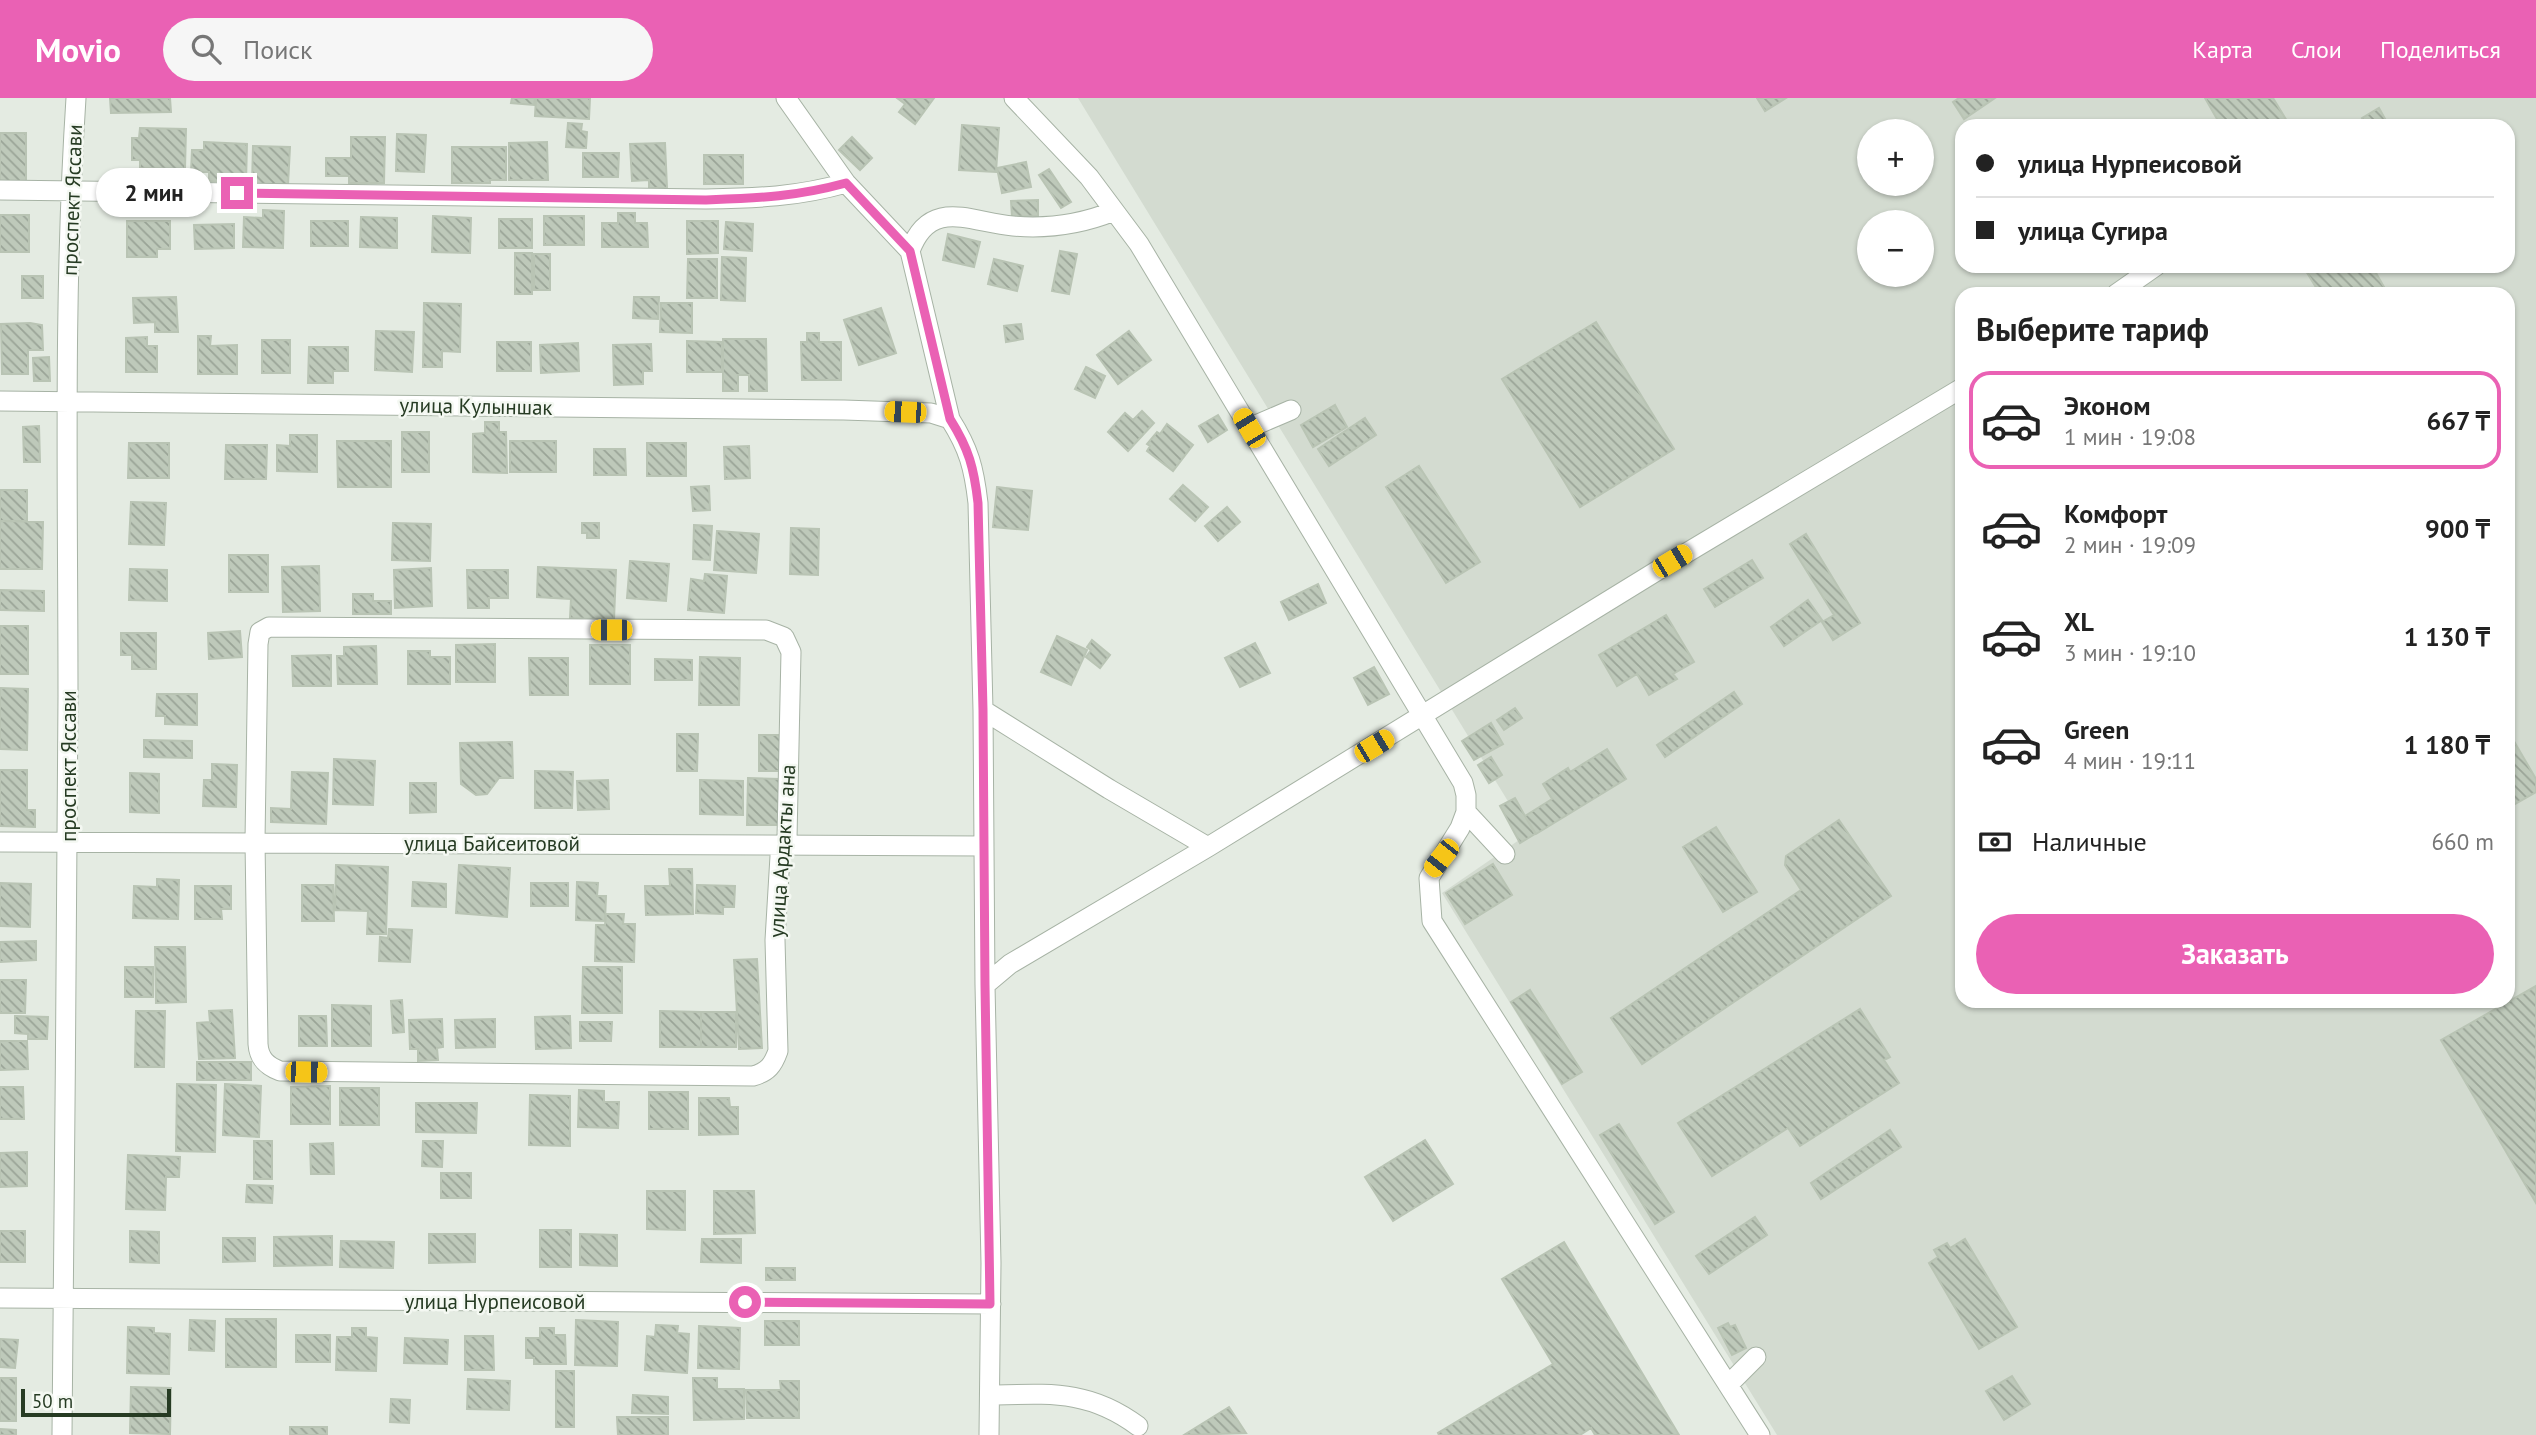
<!DOCTYPE html>
<html lang="ru">
<head>
<meta charset="utf-8">
<style>
	:root { --surface:#fff; --page:#f6f6f6; --text:#222; --muted:#767676; --line:#e0e0e0; --accent:#ea61b4 }
	body { margin:0; font-family:"PT Sans",sans-serif; background:var(--page); color:var(--text); height:100vh; display:flex; flex-direction:column; font-size:26px; white-space:nowrap }
	* { box-sizing:border-box; margin:0 }
	p { font-size:23px; color:var(--muted) }
	.icon { flex:none; width:38px; height:38px; fill:none; stroke:currentColor; stroke-width:2; stroke-linecap:round; stroke-linejoin:round }
	.map { position:relative; flex:1; overflow:hidden }
	.sheet { position:absolute; left:1955px; top:189px; width:560px; height:721px; display:flex; flex-direction:column; background:var(--surface); border-radius:21px; box-shadow:0 2px 5px #0004 }
	.sheet>* { flex:none }
	.top-card { position:absolute; left:1955px; top:21px; width:560px; height:154px; border-radius:21px; box-shadow:0 2px 5px #0004; display:grid; align-content:center; height:154px; padding:0 21px; background:var(--surface) }
	.tools { position:absolute; left:1857px; top:21px; display:grid; gap:14px }
	.tools a { display:grid; place-items:center; width:77px; height:77px; border-radius:50%; background:var(--surface); box-shadow:0 2px 5px #0004; font-size:35px }
	.scale { position:absolute; left:21px; bottom:18px; width:150px; box-sizing:border-box; padding-left:7px; border:4px solid #263b23; border-top:0; font-size:19px; line-height:24px; white-space:nowrap; color:#263b23; -webkit-text-stroke:5px #f4f8f2; paint-order:stroke }
	.end { position:absolute; width:32px; height:32px; margin:-16px; border:9px solid #ea61b4; background:#fff; box-shadow:0 0 0 4px #fff }
	.from { border-radius:50% }
	.bubble { position:absolute; height:49px; border-radius:24px; background:var(--surface); box-shadow:0 2px 5px #0004; font-size:23px; font-weight:700; line-height:49px; text-align:center }
	.car { position:absolute; width:21px; height:42px; margin:-21px -10px; border-radius:9px; box-shadow:0 0 5px 2px #0007; background:linear-gradient(#f5c518 24%,#345 0 40%,#f5c518 0 76%,#345 0 86%,#f5c518 0) }
	.top-card b { display:flex; align-items:center; gap:24px; height:66px; font-size:26px }
	.top-card b+b { border-top:2px solid var(--line) }
	.top-card i { width:18px; height:18px; background:var(--text) }
	ul { padding:0; list-style:none }
	li { display:flex; align-items:center; gap:21px; height:98px; margin:0 14px 10px; padding:0 7px; border:4px solid transparent; border-radius:21px }
	li div { flex:1 }
	li b { display:block; font-size:26px }
	li em { font-style:normal; font-weight:700 }
	li.active { border-color:var(--accent) }
	li>.icon { width:63px; height:63px; stroke-width:1.5 }
	h2 { padding:0 21px; font-size:32px; line-height:84px }
	.pay { display:flex; align-items:center; gap:18px; height:77px; padding:0 21px; font-size:26px }
	.pay p { margin-inline-start:auto }
	.primary-button { display:flex; gap:14px; margin-top:auto; padding:14px 21px }
	.primary-button a { flex:1; height:80px; border-radius:42px; background:var(--accent); color:#fff; font-size:28px; font-weight:700; line-height:80px; text-align:center }
	header { display:flex; align-items:center; gap:42px; box-sizing:border-box; height:98px; padding:0 35px; background:var(--accent); color:#fff }
	header strong { font-size:33px }
	nav { display:flex; gap:38px; margin-inline-start:auto; font-size:24px }
	.search { width:490px; height:63px; background:var(--page); display:flex; align-items:center; gap:18px; box-sizing:border-box; padding:0 24px; border-radius:38px; color:var(--muted); font-size:26px }
	.map>svg:first-child { display:block }
	.built { fill:#d3dbd0; fill-rule:evenodd }
	.building { fill:url(#building-back-hatch); stroke:#b9c4b4; stroke-width:2 }
	.lines { fill:none; stroke-linecap:round; stroke-linejoin:round }
	.street-casing { stroke:#a7b3a5; stroke-width:21 }
	.street { stroke:#fff; stroke-width:19 }
	.route { stroke:#ea61b4; stroke-width:9 }
	.labels { text-anchor:middle; dominant-baseline:central; stroke-width:5; stroke-linejoin:round; paint-order:stroke }
	.street-label { font-size:21px; fill:#263b23; stroke:#f4f8f2 }
</style>
</head>
<body>
<header>
<strong>Movio</strong>
<div class="search"><svg class="icon" aria-label="search" viewBox="0 0 24 24"><circle cx="10" cy="10" r="6"/><path d="M15 15l6 6"/></svg>Поиск</div>
<nav><a>Карта</a><a>Слои</a><a>Поделиться</a></nav>
</header>
<div class="map">
<svg width="2536" height="1337" viewBox="0 0 2536 1337">
	<defs>
		<pattern id="building-back-hatch" width="6" height="6" patternUnits="userSpaceOnUse" patternTransform="scale(1.75)"><rect width="6" height="6" fill="#bec9ba"/><path d="M-1 5l2 2M0 0l6 6M5-1l2 2" fill="none" stroke="#9aa497"/></pattern>
	</defs>
	<rect width="100%" height="100%" fill="#e4ebe2"/>
	<path class="built" d="M1078 0H2536V1337H1777L1442 795 1528 736ZM1962 28H2508V168H1962ZM1869 33H1922V86H1869ZM1869 124H1922V177H1869ZM1962 196H2508V903H1962Z"/>
	<path class="building" d="M110 0H170L171 14 111 15Z
		M512 0H535L534 7 511 5Z
		M536 0H590L589 21 535 18Z
		M897 0H934L915 26 899 14 905 6Z
		M1757 0H1786L1765 13Z
		M1959 0H1995L1964 21 1953 4Z
		M2205 0H2273L2290 28H2221Z
		M2379 10 2389 28H2367L2362 20Z
		M568 25 582 26 581 33 587 34 586 50 566 49Z
		M962 27 999 30 996 74 959 72Z
		M140 30 186 31 185 71 140 70V62H132V40H139Z
		M0 35H26V84H0Z
		M397 36 426 37 424 74 396 73Z
		M351 39H385L384 85H349V78H326V60H351Z
		M852 39 872 60 860 72 839 52Z
		M204 44 247 46 246 84 209 83V74H191L192 52H204Z
		M547 44 548 82H509V45Z
		M665 45 667 90H649V82L632 83 630 46Z
		M253 48 290 49 288 87 252 86Z
		M452 49H506V82H490V85H452Z
		M583 55H619L618 79H583Z
		M704 57H743V86H704Z
		M1026 64 1031 89 1002 95 997 70Z
		M1049 71 1071 104 1061 110 1039 77Z
		M1038 102V118L1012 119 1011 103Z
		M263 112 284 113 283 150 243 149 244 119 263 120Z
		M618 115H635V125H647L648 149H602V125H618Z
		M0 117H29V154H0Z
		M433 118 471 120 470 155 432 154Z
		M544 118H584V147H544Z
		M361 119 397 120V150L360 149Z
		M499 121H532V150H499Z
		M127 123H170V151H157V159H127Z
		M311 123H348V148H311Z
		M687 123H718V155L687 156Z
		M726 124 753 126 752 153 724 151Z
		M234 126V150L195 151 194 127Z
		M948 136 980 144 974 169 943 162Z
		M1060 153 1077 156 1069 196 1052 193Z
		M515 155H532V196H515Z
		M534 156H550V192H534Z
		M722 159 746 160 745 203 721 202Z
		M688 161H717V200H687Z
		M994 161 1023 168 1017 193 988 186Z
		M2303 168H2372L2388 196H2320Z
		M22 178H43V200H22Z
		M176 199 178 234H155V224L134 225 133 200Z
		M634 199H659L658 221 633 220Z
		M424 205 461 206 460 254 442 253V269H423Z
		M661 205H692V235L660 234Z
		M881 210 896 255 859 267 844 222Z
		M1596 224 1674 351 1580 409 1502 281Z
		M30 225 42 227 43 252H28V276H2L1 226Z
		M1021 226 1023 241 1006 244 1004 228Z
		M376 233 414 234 412 274 375 272Z
		M1129 233 1151 262 1118 286 1097 257Z
		M807 235H819V244H841V282H802L801 244H807Z
		M198 238H211L210 248 237 247V276H198Z
		M147 239V248H157V274H126V240Z
		M723 241H766L767 293H749V277H738V293H723Z
		M262 242H290V275H262Z
		M687 243 722 244V274H687Z
		M497 244H531V273H497Z
		M578 245 579 273 541 275 540 247Z
		M651 246 652 273H643V286L614 287 613 247Z
		M309 249H348V273H333V285H308Z
		M49 259 50 283H34L33 260Z
		M1086 269 1105 278 1095 300 1075 291Z
		M1335 307 1347 329 1313 349 1301 327Z
		M1142 313 1154 325 1128 353 1108 334 1125 315 1133 322Z
		M1218 317 1227 332 1208 344 1199 328Z
		M1365 320 1376 337 1329 368 1318 351Z
		M485 324H499V334H506L507 375 473 374V336L485 335Z
		M1167 326 1193 347 1173 373 1147 353 1150 348 1147 346 1157 334 1160 336Z
		M39 328 40 364H24L23 329Z
		M402 334H429V374H402Z
		M290 337H317V374L277 373V347L290 348Z
		M337 343H391V389H338Z
		M510 343H556V374H510Z
		M129 345H169V380H128Z
		M647 345H686V378H647Z
		M226 347H267L266 381H225Z
		M749 348 750 380 725 381 724 349Z
		M594 351H625L626 377H594Z
		M1419 368 1480 464 1446 485 1386 389Z
		M1183 387 1208 409 1195 423 1170 401Z
		M709 388 710 412 693 413 691 389Z
		M997 389 1032 393 1028 432 993 429Z
		M0 392H27V423H0Z
		M131 404 166 405 164 447 129 446Z
		M1227 409 1240 424 1218 443 1205 428Z
		M0 423 43 424 42 471H0Z
		M393 425 431 426 430 463 392 462Z
		M582 425H599V440H587V435H582Z
		M694 427 712 428 710 462 693 461Z
		M791 430 819 431 818 477 790 476Z
		M717 433 759 436 756 475 714 472Z
		M1806 436 1860 525 1833 542 1822 524 1834 517 1790 446Z
		M229 457H268V494H229Z
		M1752 462 1763 480 1715 509 1704 491Z
		M630 463 669 466 666 503 627 500Z
		M319 468 320 513 283 514 282 469Z
		M538 469 616 472 614 522 570 520 571 501 537 499Z
		M431 470 432 508 395 510 394 472Z
		M130 471 167 472V503L129 502Z
		M467 472H508V500H489V510H468Z
		M705 476 727 478 724 515 688 512 691 481 704 483Z
		M1318 486 1326 505 1289 522 1281 504Z
		M0 492 44 493V513L0 512Z
		M353 496H373V503H391V516H353Z
		M1808 502 1822 522 1784 548 1771 529Z
		M1666 517 1694 564 1673 576 1677 581 1649 597 1637 576 1617 588 1599 557Z
		M0 528H28V576H0Z
		M240 533 242 559 209 561 208 535Z
		M121 535H156V571H132V557H121Z
		M1057 538 1087 552 1071 587 1041 574Z
		M1092 542 1110 557 1100 570 1086 559 1091 552 1087 549Z
		M1255 545 1270 575 1240 589 1225 560Z
		M495 546V584H456V547Z
		M590 547H630V586H590Z
		M376 548 377 586H338L337 558H344V549Z
		M408 553H430V559H450V586H408Z
		M331 557V588H293L292 558Z
		M700 559 740 560 739 607H699Z
		M529 560H568V597H530Z
		M655 561 692 562V582H655Z
		M1374 569 1389 596 1368 607 1354 580Z
		M0 590 28 591 27 652 0 651Z
		M1734 594 1742 606 1665 659 1657 647Z
		M157 596H197V627L165 626V618H156Z
		M1515 610 1522 620 1504 632 1497 622Z
		M1491 625 1503 646 1474 662 1462 643Z
		M2508 633 2536 681V694L2508 710Z
		M677 636H698L697 673H677Z
		M759 637H783L782 673H759Z
		M144 642 192 643V660L144 659Z
		M512 644 513 680H499L487 696 476 697 461 686 460 645Z
		M1607 651 1626 681 1536 736 1525 718 1552 701 1543 686 1568 670 1570 674Z
		M1491 659 1502 677 1489 685 1478 667Z
		M334 661 375 663 373 707 333 706Z
		M212 666 237 667 236 709 203 708 204 682H212Z
		M0 672H27V712H35V729L0 728Z
		M535 673 573 674 572 710H535Z
		M292 674 328 675 326 726 271 724V710L291 711Z
		M130 675 159 676V715L130 714Z
		M748 680 779 681V727H747Z
		M608 682 609 711 578 712 577 683Z
		M700 682 743 683V717L700 716Z
		M410 685H436V714L410 715Z
		M1515 700 1535 736 1520 745 1500 708Z
		M1839 722 1891 798 1642 966 1611 920 1801 792 1785 767 1786 758Z
		M1716 729 1757 794 1723 814 1683 749Z
		M1493 766 1512 797 1465 826 1446 795Z
		M336 767 388 769 386 836H367L368 813 335 812Z
		M459 767 510 770 507 819 456 815Z
		M669 771H692L693 816 646 817 645 788H670Z
		M157 781 179 782 178 821 133 820 134 788 157 789Z
		M413 784 446 786V809L412 808Z
		M577 784 598 785 597 798H606L605 823 576 822Z
		M0 785 31 786 30 829 0 828Z
		M531 785H568V808H531Z
		M302 787H333L334 823H302Z
		M697 787 735 788 734 809H723V816L696 815Z
		M195 788H231V811H221L222 821H195Z
		M606 816H624L623 826H635L634 864 595 863 596 827H605Z
		M389 831 412 832 410 864 379 863 380 839 388 840Z
		M36 843V862L0 864V844Z
		M155 849H185L186 904 156 905Z
		M757 861 762 950 739 951 734 862Z
		M125 869H153V899H125Z
		M583 869H622V915H582Z
		M0 882H26L25 915H0Z
		M2536 888V1105L2441 942Z
		M1530 892 1582 974 1562 986 1511 904Z
		M402 902 404 934 393 935 391 903Z
		M332 907 371 908V948H332Z
		M1860 911 1890 959 1884 962 1899 985 1800 1048 1788 1030 1712 1078 1678 1025Z
		M232 912 235 960 199 961 197 925 210 924 209 913Z
		M136 913H165L164 969H135Z
		M660 913 701 914V949H660Z
		M701 914H736V949H701Z
		M15 918 48 919 47 941H28V936L15 935Z
		M299 918H326L327 948H299Z
		M570 918 571 950 536 951 535 919Z
		M442 921 443 949 437 950 438 962 418 963V951H410L409 922Z
		M495 921V949L456 950 455 922Z
		M580 924H612L611 943H580Z
		M0 943H27L28 971 0 972Z
		M197 964H251V982H197Z
		M177 986 216 987 215 1054 176 1053Z
		M225 986 261 988 259 1039 223 1037Z
		M330 988V1026H291V989Z
		M0 989H23L24 1021H0Z
		M340 990H379V1027H340Z
		M579 992 604 993V1004H619L618 1030 578 1029Z
		M649 994H688V1031H649Z
		M530 997 570 998V1048L529 1047Z
		M699 1000H729L730 1009H738V1036L699 1037Z
		M416 1005H477L476 1035 416 1034Z
		M1619 1026 1674 1114 1655 1126 1600 1037Z
		M1890 1032 1901 1049 1821 1101 1811 1085Z
		M1425 1042 1453 1086 1393 1123 1365 1079Z
		M254 1043H272V1081H254Z
		M423 1043H443L442 1069 422 1068Z
		M333 1045 334 1076H311L310 1046Z
		M27 1054V1088L0 1089V1055Z
		M128 1057 180 1059 179 1079H166L165 1112 126 1111Z
		M441 1075H471V1100H441Z
		M247 1087 273 1088 272 1105 246 1104Z
		M647 1093H685V1132L647 1131Z
		M714 1093H754L755 1135 714 1136Z
		M1755 1119 1767 1137 1709 1176 1696 1158Z
		M540 1132H571V1169H540Z
		M0 1133H25V1164H0Z
		M130 1133 159 1134V1165L130 1164Z
		M429 1136H475V1164L429 1165Z
		M580 1136 617 1137V1168L580 1167Z
		M332 1138V1167L274 1168V1139Z
		M223 1140H255V1163L223 1164Z
		M702 1141H741V1165L701 1164Z
		M1965 1141 2017 1229 1979 1251 1929 1165 1938 1159 1934 1152 1947 1145 1950 1150Z
		M341 1143 394 1144 393 1170 340 1169Z
		M1564 1144 1679 1337H1595L1591 1330 1580 1337H1439L1438 1335 1553 1266 1502 1181Z
		M766 1170H795V1182H766Z
		M226 1221H276V1269H226Z
		M190 1222 215 1223 214 1253 189 1252Z
		M576 1222 618 1224 617 1268 575 1267Z
		M765 1223H799V1247H765Z
		M1728 1225 1730 1229 1735 1227 1746 1250 1732 1257 1718 1230Z
		M656 1227 678 1228 677 1235 689 1236 687 1275 645 1272 647 1238 655 1239Z
		M699 1228 740 1230 739 1271 698 1270Z
		M128 1229 154 1230V1235L170 1236 169 1276 127 1275Z
		M352 1230H366V1239L377 1240 376 1273 336 1272 337 1239H352Z
		M540 1230H554V1237H565L566 1266H534V1260H526V1240H540Z
		M296 1237H330V1264H296Z
		M465 1238H493L494 1272H465Z
		M405 1240 448 1242 447 1266 404 1265Z
		M0 1241 18 1242 15 1270 0 1269Z
		M556 1273H574V1329H556Z
		M2012 1278 2030 1306 2004 1322 1986 1293Z
		M0 1280H16V1323H0Z
		M693 1280H717V1291H744V1321L694 1322Z
		M468 1281 510 1283 509 1312 467 1311Z
		M780 1283H799V1320H747L746 1292H781Z
		M131 1289 171 1290 170 1336 130 1335Z
		M633 1297 668 1299V1316L632 1315Z
		M391 1301 410 1302 409 1325 390 1324Z
		M1229 1309 1246 1335 1184 1337Z
		M617 1319H668V1337H618Z
		M290 1329H327V1337H290Z
		M0 1331 16 1332V1337H0Z"/>
	<g class="lines">
		<g class="street-casing">
			<path id="street" d="M786 0 846 85 910 153 950 321C969 351 974 370 978 405L983 612 985 887 991 1165 989 1337
				M1014 0 1089 79 1139 146 1463 685 1466 697V714L1460 730 1429 780 1432 823 1760 1337
				M0 92 706 101C757 100 797 99 846 85
				M910 153C930 98 972 125 1013 128 1047 131 1082 126 1114 113
				M2116 196 2156 168
				M0 303 844 312 931 315 950 321
				M1249 330 1291 312
				M269 529 766 532 784 539 791 554 787 740 780 758 775 842 778 953C773 967 768 974 753 978L280 973C267 968 259 961 258 946L255 743 258 546 260 534Z
				M983 612 1109 691 1208 749
				M1466 714 1505 756
				M0 744 984 748
				M985 887 1010 866 1208 749 1673 463 1962 290
				M0 1200 991 1206
				M1728 1287 1756 1259
				M990 1297C1049 1296 1088 1291 1138 1328
				M62 1337C64 1091 67 844 68 598 68 399 63 199 76 0"/>
		</g>
		<use href="#street" class="street"/>
	</g>
	<g class="lines">
		<path class="route" d="M237 95 706 102C758 100 795 99 846 85L910 153 950 321C969 351 974 370 978 405L983 612 985 887 990 1206 745 1204"/>
	</g>
	<g class="labels">
		<g class="street-label">
			<text transform="translate(72 102) rotate(-88)">проспект Яссави</text>
			<text transform="translate(476 308) rotate(1)">улица Кулыншак</text>
			<text transform="translate(68 668) rotate(-90)">проспект Яссави</text>
			<text x="492" y="745">улица Байсеитовой</text>
			<text transform="translate(782 753) rotate(-86)">улица Ардакты ана</text>
			<text x="495" y="1203">улица Нурпеисовой</text>
		</g>
	</g>
</svg>
<div class="tools">
<a>+</a>
<a>−</a>
</div>
<div class="scale">50 m</div>
<i class="end from" style="left:745px;top:1204px"></i>
<i class="end" style="left:237px;top:95px"></i>
<div class="bubble" style="left:96px;top:70px;width:116px">2 мин</div>
<i class="car" style="left:905px;top:314px;rotate:272deg"></i>
<i class="car" style="left:1249px;top:330px;rotate:329deg"></i>
<i class="car" style="left:1672px;top:463px;rotate:59deg"></i>
<i class="car" style="left:611px;top:532px;rotate:270deg"></i>
<i class="car" style="left:1374px;top:648px;rotate:59deg"></i>
<i class="car" style="left:1441px;top:760px;rotate:218deg"></i>
<i class="car" style="left:306px;top:974px;rotate:91deg"></i>
<div class="top-card">
<b><i class="from"></i>улица Нурпеисовой</b>
<b><i></i>улица Сугира</b>
</div>
<section class="sheet">
<h2>Выберите тариф</h2>
<ul>
<li class="active"><svg class="icon" aria-label="car" viewBox="0 0 24 24"><path d="M5 17H2v-5l4-1 3-4h7l3 4 3 1v5h-3M9 17h6M6 11h13"/><circle cx="7" cy="17" r="2"/><circle cx="17" cy="17" r="2"/></svg><div><b>Эконом</b><p>1 мин · 19:08</p></div><em>667 ₸</em></li>
<li><svg class="icon" aria-label="car" viewBox="0 0 24 24"><path d="M5 17H2v-5l4-1 3-4h7l3 4 3 1v5h-3M9 17h6M6 11h13"/><circle cx="7" cy="17" r="2"/><circle cx="17" cy="17" r="2"/></svg><div><b>Комфорт</b><p>2 мин · 19:09</p></div><em>900 ₸</em></li>
<li><svg class="icon" aria-label="car" viewBox="0 0 24 24"><path d="M5 17H2v-5l4-1 3-4h7l3 4 3 1v5h-3M9 17h6M6 11h13"/><circle cx="7" cy="17" r="2"/><circle cx="17" cy="17" r="2"/></svg><div><b>XL</b><p>3 мин · 19:10</p></div><em>1 130 ₸</em></li>
<li><svg class="icon" aria-label="car" viewBox="0 0 24 24"><path d="M5 17H2v-5l4-1 3-4h7l3 4 3 1v5h-3M9 17h6M6 11h13"/><circle cx="7" cy="17" r="2"/><circle cx="17" cy="17" r="2"/></svg><div><b>Green</b><p>4 мин · 19:11</p></div><em>1 180 ₸</em></li>
</ul>
<div class="pay"><svg class="icon" aria-label="cash" viewBox="0 0 24 24"><path d="M3 7h18v10H3z"/><circle cx="12" cy="12" r="2"/></svg>Наличные<p>660 m</p></div>
<div class="primary-button"><a>Заказать</a></div>
</section>
</div>
</body>
</html>
